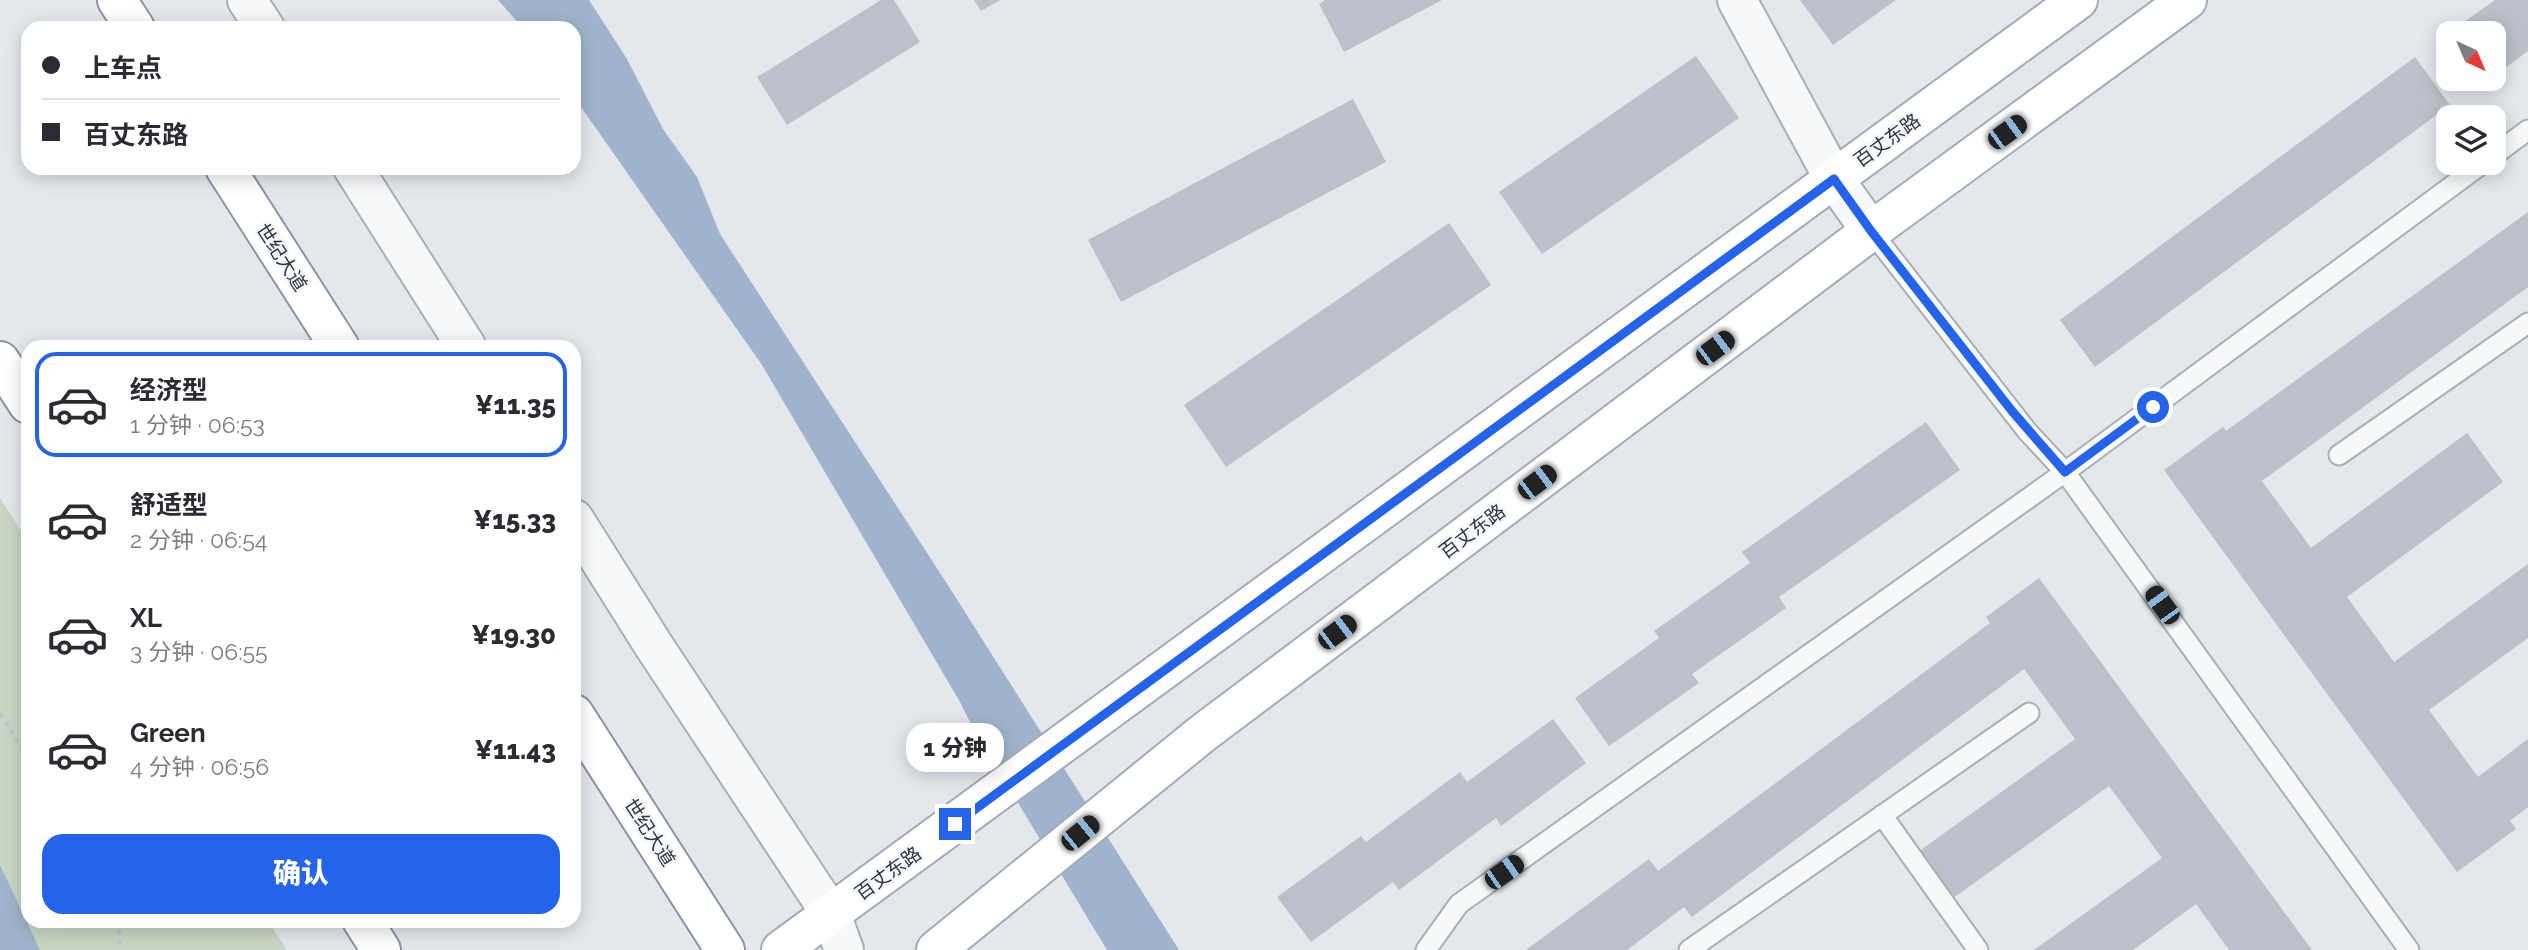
<!DOCTYPE html>
<html lang="zh">
<head>
<meta charset="utf-8">
<style>
	:root { --surface:#fff; --page:#f2f2f3; --text:#2b2b33; --muted:#7c7c81; --line:#e1e1e2; --accent:#2563eb }
	body { margin:0; font-family:Raleway,"Noto Sans SC",sans-serif; background:var(--page); color:var(--text); height:100vh; display:flex; flex-direction:column; font-size:26px; white-space:nowrap }
	* { box-sizing:border-box; margin:0 }
	p { font-size:23px; color:var(--muted) }
	.icon { flex:none; width:38px; height:38px; fill:none; stroke:currentColor; stroke-width:2; stroke-linecap:round; stroke-linejoin:round }
	.map { position:relative; flex:1; overflow:hidden }
	.drawer { position:absolute; left:21px; top:340px; width:560px; height:588px; display:flex; flex-direction:column; background:var(--surface); border-radius:21px; box-shadow:0 4px 18px #0003 }
	.drawer>* { flex:none }
	.banner { position:absolute; left:21px; top:21px; width:560px; height:154px; border-radius:21px; box-shadow:0 4px 18px #0003; display:grid; align-content:center; height:154px; padding:0 21px; background:var(--surface) }
	.needle { width:46px; rotate:136deg }
	.tools { position:absolute; left:2436px; top:21px; display:grid; gap:14px }
	.tools a { display:grid; place-items:center; width:70px; height:70px; border-radius:14px; background:var(--surface); box-shadow:0 4px 18px #0003; font-size:35px }
	.end { position:absolute; width:32px; height:32px; margin:-16px; border:9px solid #2563eb; background:#fff; box-shadow:0 0 0 4px #fff }
	.from { border-radius:50% }
	.bubble { position:absolute; height:49px; border-radius:21px; background:var(--surface); box-shadow:0 4px 18px #0003; font-size:23px; font-weight:800; line-height:49px; text-align:center }
	.car { position:absolute; width:21px; height:42px; margin:-21px -10px; border-radius:9px; box-shadow:0 0 5px 2px #0007; background:linear-gradient(#222 24%,#8ab4d8 0 40%,#222 0 76%,#8ab4d8 0 86%,#222 0) }
	.banner b { display:flex; align-items:center; gap:24px; height:66px; font-size:26px }
	.banner b+b { border-top:2px solid var(--line) }
	.banner i { width:18px; height:18px; background:var(--text) }
	ul { padding:12px 0 0; list-style:none }
	li { display:flex; align-items:center; gap:21px; height:105px; margin:0 14px 10px; padding:0 7px; border:4px solid transparent; border-radius:21px }
	li div { flex:1 }
	li b { display:block; font-size:26px }
	li em { font-style:normal; font-weight:800 }
	li.on { border-color:var(--accent) }
	li>.icon { width:63px; height:63px; stroke-width:1.5 }
	.primary-button { display:flex; gap:14px; margin-top:auto; padding:14px 21px }
	.primary-button a { flex:1; height:80px; border-radius:21px; background:var(--accent); color:#fff; font-size:28px; font-weight:800; line-height:80px; text-align:center }
	.map>svg:first-child { display:block }
	.green { fill:#c9d6c5 }
	.water { fill:#9fb4cc }
	.building { fill:#bbc0ca }
	.lines { fill:none; stroke-linecap:round; stroke-linejoin:round }
	.service-casing { stroke:#a9aeb7; stroke-width:23 }
	.minor-casing { stroke:#a9aeb7; stroke-width:42 }
	.tertiary-casing { stroke:#a9aeb7; stroke-width:42 }
	.primary-casing { stroke:#a3abb8; stroke-width:42 }
	.trunk-casing { stroke:#8b94a3; stroke-width:42 }
	.path { stroke:#c2c5cb; stroke-width:4.5; stroke-dasharray:5 5; stroke-linecap:butt }
	.service { stroke:#f7f8fa; stroke-width:19 }
	.minor { stroke:#f7f8fa; stroke-width:38 }
	.tertiary { stroke:#f7f8fa; stroke-width:38 }
	.primary { stroke:#fff; stroke-width:38 }
	.trunk { stroke:#fff; stroke-width:38 }
	.route { stroke:#2563eb; stroke-width:9 }
	.labels { text-anchor:middle; dominant-baseline:central; stroke-width:5; stroke-linejoin:round; paint-order:stroke }
	.street-label { font-size:19px; fill:#2b3445; stroke:#f4f6f9 }
</style>
</head>
<body>
<div class="map">
<svg width="2528" height="950" viewBox="0 0 2528 950">
	<rect width="100%" height="100%" fill="#e4e7ec"/>
	<path class="green" d="M0 498 28 542V920L268 921 287 950H0Z"/>
	<path class="water" d="M498 0H589L627 59 663 129 697 177 720 234 944 579 1179 950H1107L974 730 960 702 762 365 574 97V28H523Z
		M0 865 40 950H0Z"/>
	<path class="building" d="M881 0H894L920 42 787 125 757 77Z
		M974 0H1000L981 11Z
		M1325 0H1442L1344 52 1319 4Z
		M1800 0H1896L1833 45Z
		M2495 0H2528V51L2494 76V33H2449Z
		M1696 56 1739 118 1542 254 1499 192Z
		M2415 57 2450 105 2095 367 2060 320Z
		M1353 99 1386 162 1121 302 1088 240Z
		M2528 212V287L2262 481 2311 548 2467 433 2503 482 2347 597 2394 662 2528 564V638L2429 710 2478 777 2528 739V807L2510 821 2516 829 2457 872 2164 470 2223 427 2226 431Z
		M1449 223 1491 285 1226 467 1184 405Z
		M1926 422 1960 470 1779 597 1786 608 1692 674 1699 683 1609 746 1575 698 1659 638 1654 631 1750 563 1742 552Z
		M2039 578 2312 950H2229L2196 904 2133 950H2034L2162 858 2109 786 1952 899 1918 852 2075 739 2024 669 1692 917 1684 907 1627 950H1526L1649 859 1658 871 1990 623 1986 617Z
		M1553 719 1586 763 1501 826 1496 818 1399 890 1393 882 1311 942 1277 897 1361 836 1366 842 1460 772 1467 782Z"/>
	<g class="lines">
		<g class="service-casing">
			<path id="service" d="M2494 155 2528 130
				M1871 231 2027 431 2065 472 2409 950
				M2339 455 2528 323
				M1882 815 1978 950
				M1426 950 1459 904 2065 472 2483 163
				M1689 950 2029 713"/>
		</g>
		<g class="minor-casing">
			<path id="minor" d="M1737 0 1834 179 1871 231"/>
		</g>
		<g class="tertiary-casing">
			<path id="tertiary" d="M247 0 265 28
				M353 168 466 346
				M574 519 654 646 831 914 844 950"/>
		</g>
		<g class="primary-casing">
			<path id="primary" d="M781 950 2078 0
				M936 950 1203 733 1871 231 2187 0"/>
		</g>
		<g class="trunk-casing">
			<path id="trunk" d="M117 0 135 28
				M225 168 339 346
				M0 361 28 404
				M574 714 725 950
				M362 920 381 950"/>
		</g>
		<path class="path" d="M0 713 28 759
			M119 920 120 950"/>
		<use href="#service" class="service"/>
		<use href="#minor" class="minor"/>
		<use href="#tertiary" class="tertiary"/>
		<use href="#primary" class="primary"/>
		<use href="#trunk" class="trunk"/>
	</g>
	<g class="lines">
		<path class="route" d="M955 824 1834 179 1871 231 2012 411 2065 472 2153 407"/>
	</g>
	<g class="labels">
		<g class="street-label">
			<text transform="translate(1887 140) rotate(-36)">百丈东路</text>
			<text transform="translate(282 257) rotate(57)">世纪大道</text>
			<text transform="translate(1472 531) rotate(-37)">百丈东路</text>
			<text transform="translate(650 832) rotate(57)">世纪大道</text>
			<text transform="translate(888 873) rotate(-36)">百丈东路</text>
		</g>
	</g>
</svg>
<div class="tools">
<a><svg class="needle" viewBox="-14 -14 28 28"><path d="M0-13l5 13h-10z" fill="#e53935"/><path d="M0 13l5-13h-10z" fill="#7c7c81"/></svg></a>
<a><svg class="icon" aria-label="layers" viewBox="0 0 24 24"><path d="M12 4l9 5-9 5-9-5zM3 14l9 5 9-5"/></svg></a>
</div>
<i class="end from" style="left:2153px;top:407px"></i>
<i class="end" style="left:955px;top:824px"></i>
<div class="bubble" style="left:906px;top:723px;width:98px">1 分钟</div>
<i class="car" style="left:2007px;top:132px;rotate:54deg"></i>
<i class="car" style="left:1715px;top:348px;rotate:53deg"></i>
<i class="car" style="left:1537px;top:482px;rotate:53deg"></i>
<i class="car" style="left:2162px;top:605px;rotate:324deg"></i>
<i class="car" style="left:1337px;top:632px;rotate:53deg"></i>
<i class="car" style="left:1080px;top:833px;rotate:51deg"></i>
<i class="car" style="left:1504px;top:872px;rotate:55deg"></i>
<div class="banner">
<b><i class="from"></i>上车点</b>
<b><i></i>百丈东路</b>
</div>
<section class="drawer">
<ul>
<li class="on"><svg class="icon" aria-label="car" viewBox="0 0 24 24"><path d="M5 17H2v-5l4-1 3-4h7l3 4 3 1v5h-3M9 17h6M6 11h13"/><circle cx="7" cy="17" r="2"/><circle cx="17" cy="17" r="2"/></svg><div><b>经济型</b><p>1 分钟 · 06:53</p></div><em>¥11.35</em></li>
<li><svg class="icon" aria-label="car" viewBox="0 0 24 24"><path d="M5 17H2v-5l4-1 3-4h7l3 4 3 1v5h-3M9 17h6M6 11h13"/><circle cx="7" cy="17" r="2"/><circle cx="17" cy="17" r="2"/></svg><div><b>舒适型</b><p>2 分钟 · 06:54</p></div><em>¥15.33</em></li>
<li><svg class="icon" aria-label="car" viewBox="0 0 24 24"><path d="M5 17H2v-5l4-1 3-4h7l3 4 3 1v5h-3M9 17h6M6 11h13"/><circle cx="7" cy="17" r="2"/><circle cx="17" cy="17" r="2"/></svg><div><b>XL</b><p>3 分钟 · 06:55</p></div><em>¥19.30</em></li>
<li><svg class="icon" aria-label="car" viewBox="0 0 24 24"><path d="M5 17H2v-5l4-1 3-4h7l3 4 3 1v5h-3M9 17h6M6 11h13"/><circle cx="7" cy="17" r="2"/><circle cx="17" cy="17" r="2"/></svg><div><b>Green</b><p>4 分钟 · 06:56</p></div><em>¥11.43</em></li>
</ul>
<div class="primary-button"><a>确认</a></div>
</section>
</div>
</body>
</html>
